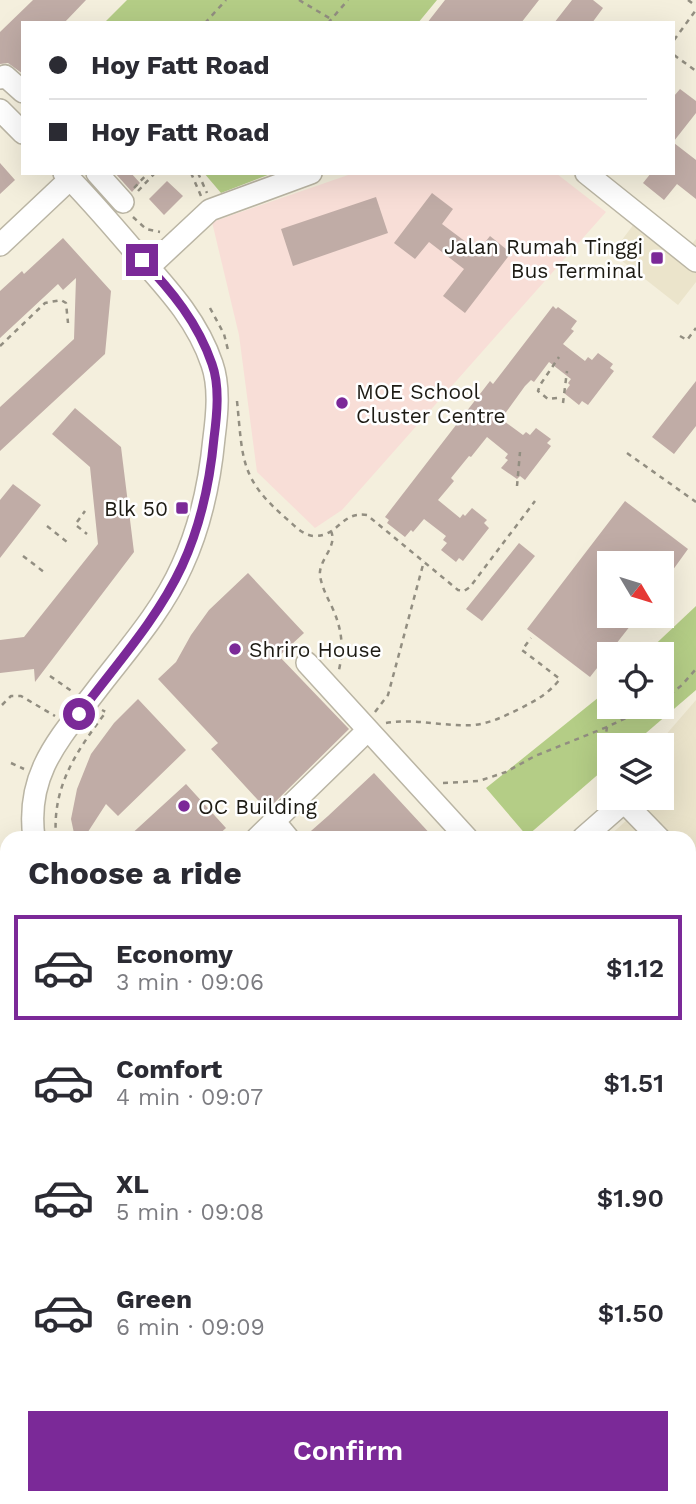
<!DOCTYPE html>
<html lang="en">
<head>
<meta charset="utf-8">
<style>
	:root { --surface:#fff; --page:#f2f2f3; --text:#2b2b33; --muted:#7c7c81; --line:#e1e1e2; --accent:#7b2998 }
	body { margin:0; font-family:"Work Sans",sans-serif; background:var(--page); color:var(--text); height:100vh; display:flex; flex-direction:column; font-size:26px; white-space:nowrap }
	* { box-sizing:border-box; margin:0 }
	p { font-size:23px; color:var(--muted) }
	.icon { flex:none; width:38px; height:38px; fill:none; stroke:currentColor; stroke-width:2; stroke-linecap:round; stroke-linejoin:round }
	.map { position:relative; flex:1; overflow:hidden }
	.sheet { position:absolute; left:0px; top:831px; width:696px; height:674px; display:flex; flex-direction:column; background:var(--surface); border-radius:21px 21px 0 0; box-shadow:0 7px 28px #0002 }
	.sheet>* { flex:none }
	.guide { position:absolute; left:21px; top:21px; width:654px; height:154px; border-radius:0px; box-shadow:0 7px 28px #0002; display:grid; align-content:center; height:154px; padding:0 28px; background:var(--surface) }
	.needle { width:46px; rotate:128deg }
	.tools { position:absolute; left:597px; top:551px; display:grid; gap:14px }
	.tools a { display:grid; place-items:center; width:77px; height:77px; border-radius:0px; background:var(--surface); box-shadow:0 7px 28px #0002; font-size:35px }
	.end { position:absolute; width:32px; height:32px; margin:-16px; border:9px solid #7b2998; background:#fff; box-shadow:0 0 0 4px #fff }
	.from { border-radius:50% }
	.guide b { display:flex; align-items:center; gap:24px; height:66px; font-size:26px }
	.guide b+b { border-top:2px solid var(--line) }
	.guide i { width:18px; height:18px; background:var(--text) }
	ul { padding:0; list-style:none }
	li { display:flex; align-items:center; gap:21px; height:105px; margin:0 14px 10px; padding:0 14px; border:4px solid transparent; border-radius:0px }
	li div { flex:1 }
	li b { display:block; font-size:26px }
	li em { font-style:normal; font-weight:600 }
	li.current { border-color:var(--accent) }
	li>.icon { width:63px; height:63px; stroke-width:1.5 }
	h2 { padding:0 28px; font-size:32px; line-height:84px }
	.cta { display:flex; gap:14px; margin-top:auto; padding:14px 28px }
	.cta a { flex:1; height:80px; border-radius:0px; background:var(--accent); color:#fff; font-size:28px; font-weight:600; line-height:80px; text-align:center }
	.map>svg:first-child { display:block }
	.built { fill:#ebe4cb }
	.education { fill:#f8ded7 }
	.green { fill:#b4cd86 }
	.building { fill:#c0aca6 }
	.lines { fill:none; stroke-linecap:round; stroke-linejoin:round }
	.minor-casing { stroke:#bab5a4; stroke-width:24 }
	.path { stroke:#928e81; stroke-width:2.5; stroke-dasharray:5 5; stroke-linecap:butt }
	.minor { stroke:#fff; stroke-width:21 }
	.rail-casing { stroke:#4b483f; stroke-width:8 }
	.rail { stroke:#fff; stroke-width:5; stroke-dasharray:16; stroke-linecap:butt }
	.route { stroke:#7b2998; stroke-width:9 }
	.poi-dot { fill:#7b2998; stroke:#fff; stroke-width:2.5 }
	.labels { text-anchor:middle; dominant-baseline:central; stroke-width:5; stroke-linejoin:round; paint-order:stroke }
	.poi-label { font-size:21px; fill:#1d1b14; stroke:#fff; text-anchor:start }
</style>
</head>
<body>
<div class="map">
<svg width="696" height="1504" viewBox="0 0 696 1504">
	<rect width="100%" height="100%" fill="#f4efdd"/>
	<path class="built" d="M634 224 679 260 696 239V282L678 305 612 253Z
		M696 700V1073L690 1079V838H607L651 798H662V746L657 745Z
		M696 1178V1504H350L357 1498H690V1184Z"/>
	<path class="education" d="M354 173 557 174 606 212 342 510 315 528 257 472 239 335 212 222Z"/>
	<path class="green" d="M127 0H437L418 23H104Z
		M204 173H273L221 193Z
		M696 606V690L632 745 609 746V765L527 836 486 788 609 689V707H662V654H645Z"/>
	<path class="building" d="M33 0H86L64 23H23V74L8 63 0 64V32Z
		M445 0H539L521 23H427Z
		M572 0H593L603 8 592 23H554Z
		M680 89 696 101V113L674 141V96Z
		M674 143 696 160V199L677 184 664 200 643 183 651 173H674Z
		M0 163 15 180 0 194Z
		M115 173H131L140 183 132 192Z
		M167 181 183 196 164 215 149 199Z
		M432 193 453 209 442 224 478 251 490 236 511 253 465 313 443 296 464 269 429 242 415 259 394 243Z
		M376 197 388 233 293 266 281 229Z
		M63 238 111 291 105 354 0 451V407L74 339 76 278 63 290 58 284 0 338V291L22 271 24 274Z
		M553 306 556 309 558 307 577 321 571 329 574 331 563 344 585 361 588 357 592 360 598 353 613 364 610 368 614 371 588 405 582 401 579 405 564 393 570 385 568 383 571 379 549 362 534 382 531 380 525 386 501 419 523 435 526 432 530 435 536 428 551 439 547 443 551 446 525 480 520 476 517 479 501 468 508 460 505 458 508 454 487 437 471 457 469 456 451 478 454 481 438 500 460 518 463 514 465 516 472 508 487 520 484 523 489 528 463 561 459 558 456 562 441 550 447 543 443 540 446 536 424 519 413 532 411 530 405 537 387 523 389 520 385 517 490 381 493 384Z
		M696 381V426L674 454 652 437Z
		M75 408 121 447 134 552 35 682 34 669 0 673V640L24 637 98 544 90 467 52 434Z
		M13 484 41 505 0 558V500Z
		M625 501 688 549 662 585V564H609V616H638L590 677 527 629Z
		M519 543 535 556 482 621 466 609Z
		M248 573 304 633 279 656 349 729 267 810 211 749 218 743 158 679 176 662 191 635 209 610Z
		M138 699 186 750 118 816 106 804 84 838H75L71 819 77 789 91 754 114 723Z
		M374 773 434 838H303L328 816Z
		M186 784 226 828 215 838H127Z"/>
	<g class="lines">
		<g class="minor-casing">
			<path id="minor" d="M0 78 5 76 23 92
				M0 110 23 133
				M97 173 123 202
				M586 173 696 261
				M0 245 70 179
				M149 267 210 210 311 173
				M307 663 467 838
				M274 821 288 838
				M34 838C25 772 61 737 98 688 128 649 162 611 182 566 200 527 210 480 214 438 217 415 220 387 212 364 197 319 166 287 135 252 112 225 89 198 64 173
				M257 838 368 730
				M583 838 624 802 659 838
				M690 871 696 878
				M690 1128 696 1122
				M0 1370 7 1359
				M286 1504 292 1498"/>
		</g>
		<path class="path" d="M299 0 331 19
			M688 0 696 6
			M205 23 226 0
			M328 23 348 0
			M674 40 696 10
			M674 55 696 71
			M191 173 201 196
			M198 173 207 193
			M134 188 148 173
			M138 191 155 173
			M133 217 146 229 160 232
			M210 308 224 334 228 350
			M680 336 687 340 696 328
			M0 346 45 303 61 300 66 303 68 323
			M557 398 548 399 538 391 540 385 559 357
			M237 401C243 461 240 479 288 520 296 527 304 536 315 536 339 536 341 511 367 515L458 590 464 591 470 587 535 501
			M563 403 567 371
			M627 453 696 502
			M517 486 520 452
			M77 522 85 511
			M47 526 67 542
			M77 526 87 534
			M331 531C338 547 318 560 320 576 322 587 327 597 332 607 342 629 344 647 339 670
			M23 556 44 572
			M50 676 73 692
			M662 701 682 685 696 669
			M2 705 11 696H21L55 716
			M375 712 388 695 424 561
			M386 723C416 718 445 727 474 725 491 723 505 716 521 708 537 700 549 693 560 679L522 650 531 638
			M11 763 24 769
			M443 783 479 781 506 772 535 756 607 727
			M609 788 600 777 607 727 649 707
			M615 834 622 833 631 838
			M56 838C52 786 76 752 106 712L102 710
			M0 856 2 857 7 879
			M690 896 696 903
			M690 1097 696 1091
			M0 1223 7 1214
			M0 1332 7 1322
			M0 1404 7 1408
			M76 1504 77 1498
			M248 1504 254 1498
			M327 1504 333 1498"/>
		<use href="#minor" class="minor"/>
		<g class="rail-casing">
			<path id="rail" d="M690 1120 696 1113
				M690 1160 696 1154
				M294 1504 300 1498
				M321 1504 328 1498"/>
		</g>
		<use href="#rail" class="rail"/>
	</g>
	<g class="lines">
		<path class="route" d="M79 714C114 667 157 620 182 566 200 527 210 481 214 438 217 415 220 386 212 364 198 323 172 291 142 260"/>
	</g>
	<g class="poi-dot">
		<rect x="650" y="251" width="14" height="14" rx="3.5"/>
		<circle cx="342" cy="403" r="7"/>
		<rect x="175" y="501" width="14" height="14" rx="3.5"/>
		<circle cx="235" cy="649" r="7"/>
		<circle cx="184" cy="806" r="7"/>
	</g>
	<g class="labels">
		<g class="poi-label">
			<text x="643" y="246" text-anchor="end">Jalan Rumah Tinggi<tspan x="643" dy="24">Bus Terminal</tspan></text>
			<text x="356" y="391">MOE School<tspan x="356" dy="24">Cluster Centre</tspan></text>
			<text x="168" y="508" text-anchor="end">Blk 50</text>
			<text x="249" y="649">Shriro House</text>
			<text x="198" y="806">OC Building</text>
		</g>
	</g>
</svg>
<div class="tools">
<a><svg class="needle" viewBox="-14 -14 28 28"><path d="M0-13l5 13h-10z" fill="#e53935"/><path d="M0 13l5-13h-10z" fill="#7c7c81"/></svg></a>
<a><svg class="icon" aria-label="locate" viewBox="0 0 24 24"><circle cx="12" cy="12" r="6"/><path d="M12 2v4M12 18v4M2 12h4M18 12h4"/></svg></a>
<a><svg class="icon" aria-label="layers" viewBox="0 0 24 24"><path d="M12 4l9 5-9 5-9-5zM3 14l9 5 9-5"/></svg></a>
</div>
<i class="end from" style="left:79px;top:714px"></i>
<i class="end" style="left:142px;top:260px"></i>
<div class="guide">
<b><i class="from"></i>Hoy Fatt Road</b>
<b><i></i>Hoy Fatt Road</b>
</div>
<section class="sheet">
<h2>Choose a ride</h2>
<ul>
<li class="current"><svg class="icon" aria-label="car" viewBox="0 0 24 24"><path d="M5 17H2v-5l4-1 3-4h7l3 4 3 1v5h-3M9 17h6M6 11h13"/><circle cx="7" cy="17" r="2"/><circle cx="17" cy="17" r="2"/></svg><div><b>Economy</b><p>3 min · 09:06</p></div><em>$1.12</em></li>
<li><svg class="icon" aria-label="car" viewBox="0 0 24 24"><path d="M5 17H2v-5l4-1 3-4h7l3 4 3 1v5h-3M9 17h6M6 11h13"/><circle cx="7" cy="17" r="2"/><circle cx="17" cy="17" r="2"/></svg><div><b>Comfort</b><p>4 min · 09:07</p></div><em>$1.51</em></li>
<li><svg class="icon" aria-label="car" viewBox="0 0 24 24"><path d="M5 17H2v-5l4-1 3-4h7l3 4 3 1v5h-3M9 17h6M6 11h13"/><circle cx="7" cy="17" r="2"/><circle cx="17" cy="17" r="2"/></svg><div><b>XL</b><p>5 min · 09:08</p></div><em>$1.90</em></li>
<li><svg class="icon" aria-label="car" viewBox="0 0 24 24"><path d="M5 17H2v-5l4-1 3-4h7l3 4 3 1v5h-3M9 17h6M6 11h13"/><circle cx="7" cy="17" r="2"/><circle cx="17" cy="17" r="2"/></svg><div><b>Green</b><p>6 min · 09:09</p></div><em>$1.50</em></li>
</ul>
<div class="cta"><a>Confirm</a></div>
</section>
</div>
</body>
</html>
